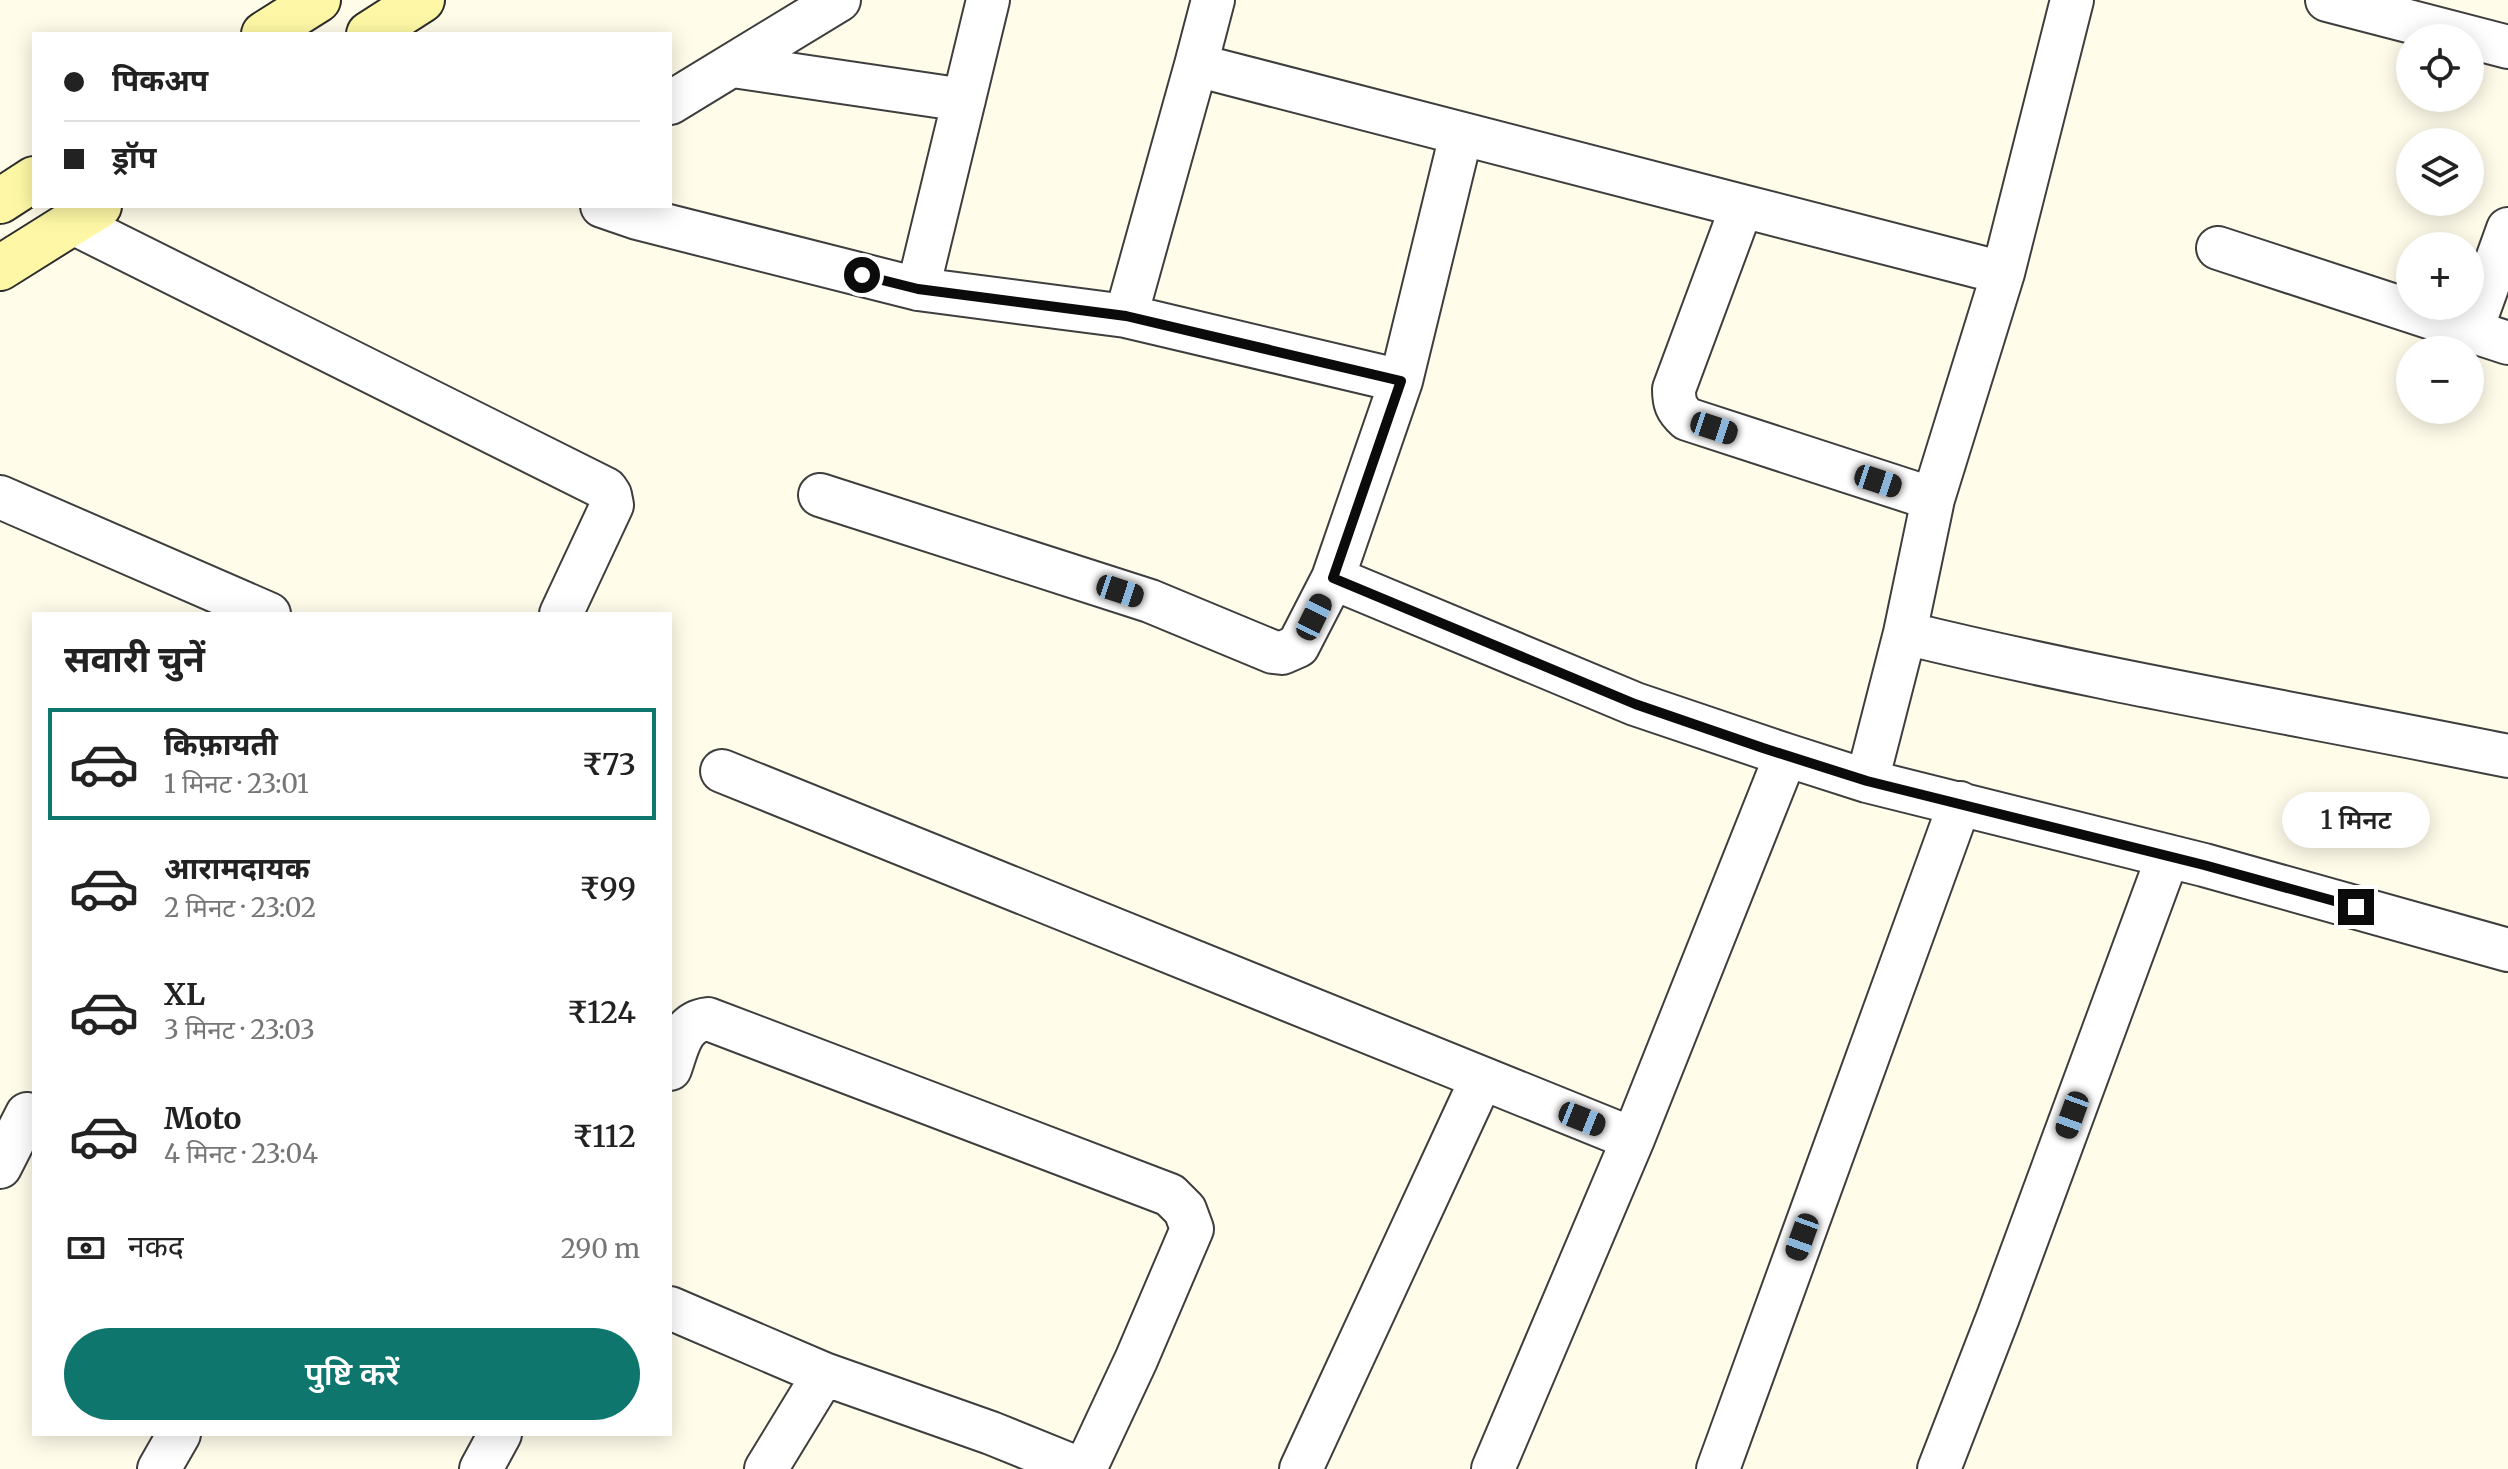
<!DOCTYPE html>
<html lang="hi">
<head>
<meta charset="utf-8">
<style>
	:root { --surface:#fff; --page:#f6f6f6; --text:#222; --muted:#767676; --line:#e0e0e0; --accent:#0f766e }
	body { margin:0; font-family:Merriweather,"Noto Sans Devanagari",serif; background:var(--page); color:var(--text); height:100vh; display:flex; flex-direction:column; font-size:30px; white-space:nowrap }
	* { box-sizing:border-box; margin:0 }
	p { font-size:26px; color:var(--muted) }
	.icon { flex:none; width:44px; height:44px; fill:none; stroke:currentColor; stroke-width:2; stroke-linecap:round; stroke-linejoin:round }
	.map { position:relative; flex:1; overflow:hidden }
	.sheet { position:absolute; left:32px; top:612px; width:640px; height:824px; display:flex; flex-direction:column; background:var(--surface); border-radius:0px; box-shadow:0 4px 20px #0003 }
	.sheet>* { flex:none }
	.hud { position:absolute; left:32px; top:32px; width:640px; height:176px; border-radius:0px; box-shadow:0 4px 20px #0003; display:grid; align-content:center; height:176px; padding:0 32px; background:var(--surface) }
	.controls { position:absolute; left:2396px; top:24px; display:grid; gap:16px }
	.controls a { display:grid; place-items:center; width:88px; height:88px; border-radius:50%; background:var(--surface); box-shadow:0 4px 20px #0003; font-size:40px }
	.end { position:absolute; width:36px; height:36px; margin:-18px; border:10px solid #0b0b0b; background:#fff; box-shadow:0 0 0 4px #fff }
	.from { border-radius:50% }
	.bubble { position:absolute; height:56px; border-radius:28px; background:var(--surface); box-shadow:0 4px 20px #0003; font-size:26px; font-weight:600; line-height:56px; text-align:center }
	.car { position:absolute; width:24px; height:48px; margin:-24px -12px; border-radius:10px; box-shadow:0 0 6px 2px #0007; background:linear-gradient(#222 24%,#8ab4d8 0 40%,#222 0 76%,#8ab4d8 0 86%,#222 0) }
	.hud b { display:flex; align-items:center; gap:28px; height:76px; font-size:30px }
	.hud b+b { border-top:2px solid var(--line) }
	.hud i { width:20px; height:20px; background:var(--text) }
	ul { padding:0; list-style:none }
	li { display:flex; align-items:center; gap:24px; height:112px; margin:0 16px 12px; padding:0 16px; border:4px solid transparent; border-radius:0px }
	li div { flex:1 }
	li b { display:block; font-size:30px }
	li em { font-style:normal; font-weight:600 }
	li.on { border-color:var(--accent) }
	li>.icon { width:72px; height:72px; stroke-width:1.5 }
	h2 { padding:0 32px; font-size:36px; line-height:96px }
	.pay { display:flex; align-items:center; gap:20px; height:88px; padding:0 32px; font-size:30px }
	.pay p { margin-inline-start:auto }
	.action { display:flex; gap:16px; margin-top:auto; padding:16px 32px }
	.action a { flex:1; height:92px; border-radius:48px; background:var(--accent); color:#fff; font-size:32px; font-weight:600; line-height:92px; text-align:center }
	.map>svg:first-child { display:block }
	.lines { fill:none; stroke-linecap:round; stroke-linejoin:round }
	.street-casing { stroke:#3e3e3e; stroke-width:46 }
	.secondary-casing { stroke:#2d2d2d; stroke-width:48 }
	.street { stroke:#fff; stroke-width:42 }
	.secondary { stroke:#fef8a6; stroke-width:44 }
	.route { stroke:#0b0b0b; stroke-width:10 }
</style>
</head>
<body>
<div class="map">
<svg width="2508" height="1469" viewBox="0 0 2508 1469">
	<rect width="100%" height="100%" fill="#fffcea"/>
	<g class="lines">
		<g class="street-casing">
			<path id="street" d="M1213 0 1196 65 1742 206
				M2327 0 2508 47
				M1196 65 1126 316 1401 381 1461 135
				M733 66 964 100
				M670 103 839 0
				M602 206 637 218 918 289 1126 316
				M73 223 606 489 610 495 612 505 561 614
				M2218 248 2508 343
				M2003 273 1742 206 1674 389C1674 403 1676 409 1687 419L1933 499 2003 273 2072 0
				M918 289 988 0
				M2472 329 2508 229
				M820 495 1150 601 1273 652 1282 653 1298 646 1333 578 1401 381
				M0 497 269 614
				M1333 578 1635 704 1786 755 1867 781 2204 865 2508 950
				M1905 633C2105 682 2307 715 2508 756
				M722 771 1633 1139
				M1867 781 1905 633 1933 499
				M670 1069C678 1047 681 1022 708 1019L1170 1195 1185 1210 1192 1229 1136 1360 1085 1469
				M0 1167 27 1114
				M670 1308 824 1374 991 1433 1080 1469
				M159 1469 179 1434
				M481 1469 500 1434
				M766 1469 824 1374
				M1301 1469 1481 1080
				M1493 1469 1633 1139 1786 755
				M1718 1469 1960 803
				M1939 1469 1998 1317 2168 856"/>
		</g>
		<g class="secondary-casing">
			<path id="secondary" d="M264 34 318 0
				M369 34 422 0
				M0 201 34 179
				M0 268 99 206"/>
		</g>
		<use href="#street" class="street"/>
		<use href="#secondary" class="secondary"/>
	</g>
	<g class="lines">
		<path class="route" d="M862 275 918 289 1126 316 1401 381 1333 578 1635 704 1763 748 1867 781 2204 865 2356 907"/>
	</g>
</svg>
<div class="controls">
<a><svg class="icon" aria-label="locate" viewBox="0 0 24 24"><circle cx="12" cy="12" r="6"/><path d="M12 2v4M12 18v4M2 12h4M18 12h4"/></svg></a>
<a><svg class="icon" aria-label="layers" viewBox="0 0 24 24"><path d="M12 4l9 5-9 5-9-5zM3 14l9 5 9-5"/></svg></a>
<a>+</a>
<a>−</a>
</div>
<i class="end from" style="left:862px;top:275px"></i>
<i class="end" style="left:2356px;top:907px"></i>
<div class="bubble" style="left:2282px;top:792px;width:148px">1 मिनट</div>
<i class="car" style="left:1714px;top:428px;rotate:108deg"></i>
<i class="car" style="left:1878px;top:481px;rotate:108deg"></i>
<i class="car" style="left:1120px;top:591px;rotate:108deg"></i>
<i class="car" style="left:1314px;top:617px;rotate:26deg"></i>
<i class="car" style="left:2072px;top:1115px;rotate:200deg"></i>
<i class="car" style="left:1582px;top:1119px;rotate:112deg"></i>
<i class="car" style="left:1802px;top:1237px;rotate:200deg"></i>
<div class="hud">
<b><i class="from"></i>पिकअप</b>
<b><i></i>ड्रॉप</b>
</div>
<section class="sheet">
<h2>सवारी चुनें</h2>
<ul>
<li class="on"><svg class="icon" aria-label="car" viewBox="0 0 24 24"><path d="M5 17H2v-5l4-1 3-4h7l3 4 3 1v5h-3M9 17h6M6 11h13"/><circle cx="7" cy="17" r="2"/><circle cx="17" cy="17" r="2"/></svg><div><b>किफ़ायती</b><p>1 मिनट · 23:01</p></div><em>₹73</em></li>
<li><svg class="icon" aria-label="car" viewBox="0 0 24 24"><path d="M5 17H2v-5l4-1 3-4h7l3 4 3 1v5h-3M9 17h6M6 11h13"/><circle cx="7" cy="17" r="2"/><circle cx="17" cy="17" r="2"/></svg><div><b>आरामदायक</b><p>2 मिनट · 23:02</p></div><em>₹99</em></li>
<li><svg class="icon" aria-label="car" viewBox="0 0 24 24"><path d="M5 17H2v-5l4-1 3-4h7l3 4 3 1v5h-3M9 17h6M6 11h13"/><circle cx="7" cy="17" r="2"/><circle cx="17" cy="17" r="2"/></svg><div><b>XL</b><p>3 मिनट · 23:03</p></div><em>₹124</em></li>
<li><svg class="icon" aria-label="car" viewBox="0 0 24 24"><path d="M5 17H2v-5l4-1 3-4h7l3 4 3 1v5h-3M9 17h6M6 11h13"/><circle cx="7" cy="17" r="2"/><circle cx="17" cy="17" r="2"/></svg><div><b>Moto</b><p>4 मिनट · 23:04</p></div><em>₹112</em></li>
</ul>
<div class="pay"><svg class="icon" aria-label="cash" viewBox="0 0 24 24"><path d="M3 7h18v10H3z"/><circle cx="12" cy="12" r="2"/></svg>नकद<p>290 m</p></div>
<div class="action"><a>पुष्टि करें</a></div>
</section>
</div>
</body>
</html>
